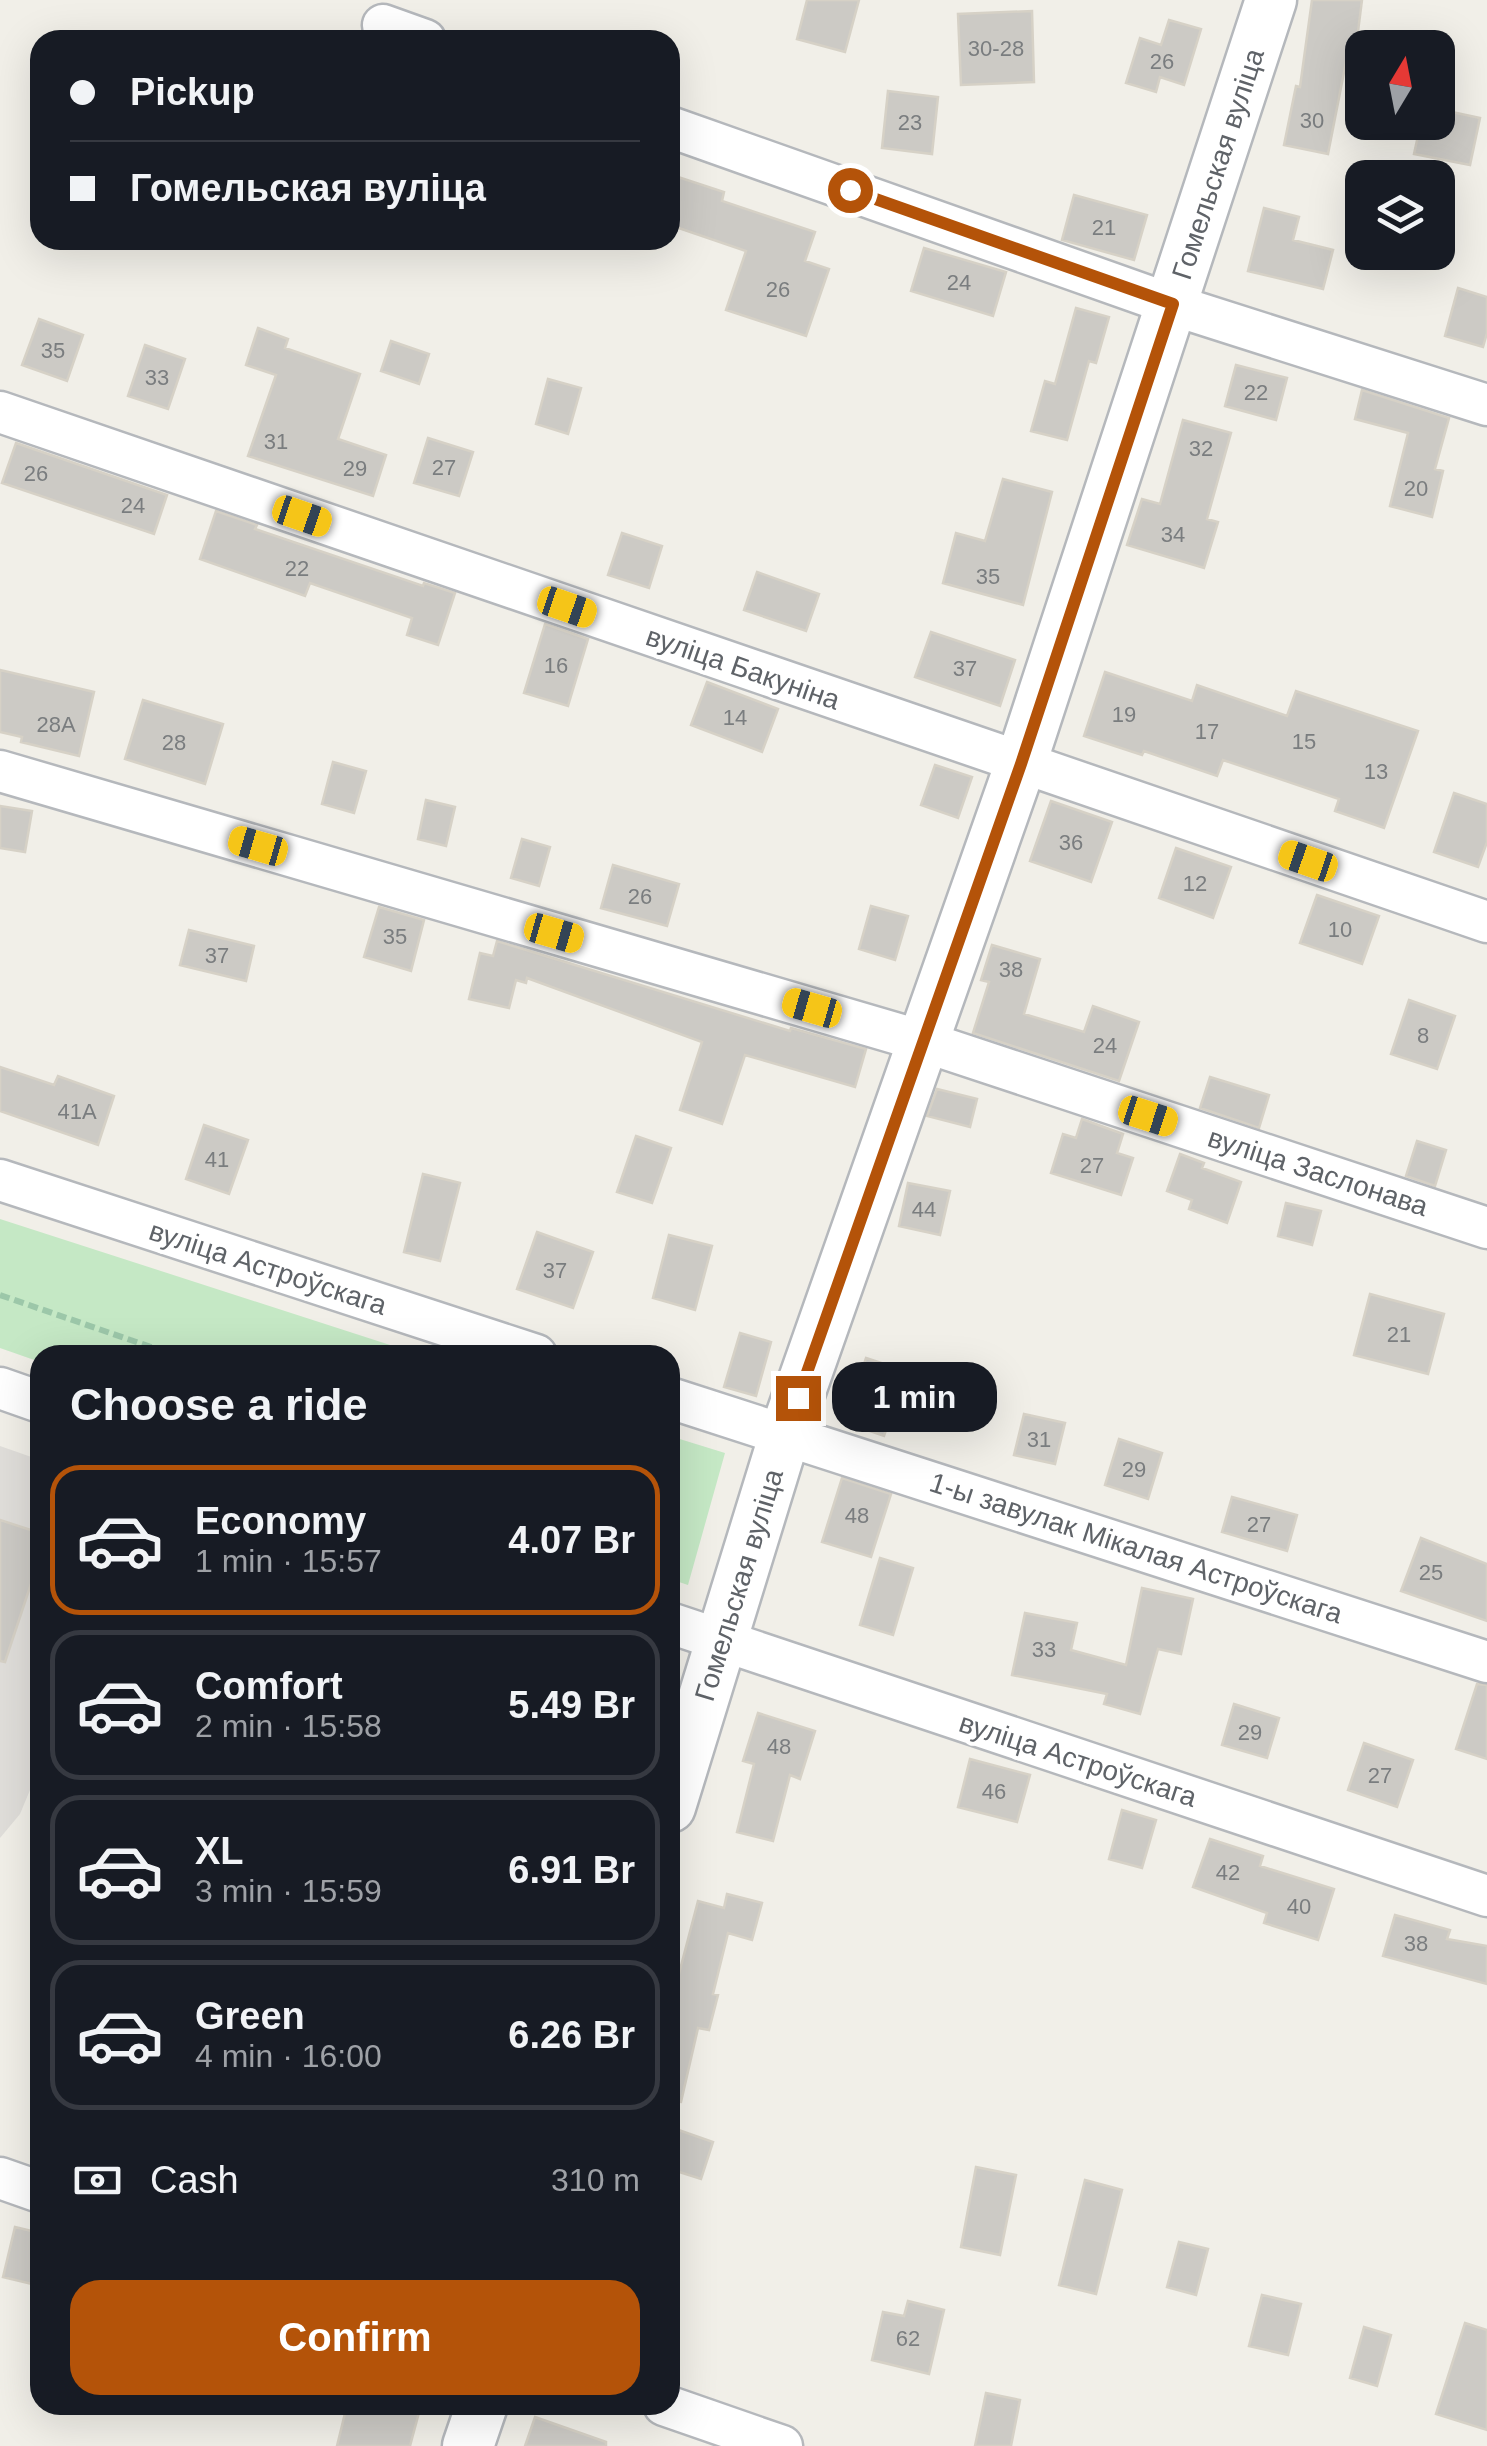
<!DOCTYPE html>
<html lang="en">
<head>
<meta charset="utf-8">
<style>
	:root { --surface:#171b24; --page:#20242c; --text:#f1f3f6; --muted:#9ea1a6; --line:#363941; --accent:#b45309 }
	body { margin:0; font-family:Helvetica,sans-serif; background:var(--page); color:var(--text); height:100vh; display:flex; flex-direction:column; font-size:38px; white-space:nowrap }
	* { box-sizing:border-box; margin:0 }
	p { font-size:32px; color:var(--muted) }
	.icon { flex:none; width:55px; height:55px; fill:none; stroke:currentColor; stroke-width:2; stroke-linecap:round; stroke-linejoin:round }
	.map { position:relative; flex:1; overflow:hidden }
	.details { position:absolute; left:30px; top:1345px; width:650px; height:1070px; display:flex; flex-direction:column; background:var(--surface); border-radius:30px; box-shadow:0 10px 40px #0002 }
	.details>* { flex:none }
	.banner { position:absolute; left:30px; top:30px; width:650px; height:220px; border-radius:30px; box-shadow:0 10px 40px #0002; display:grid; align-content:center; height:220px; padding:0 40px; background:var(--surface) }
	.needle { width:65px; rotate:10deg }
	.buttons { position:absolute; left:1345px; top:30px; display:grid; gap:20px }
	.buttons a { display:grid; place-items:center; width:110px; height:110px; border-radius:20px; background:var(--surface); box-shadow:0 10px 40px #0002; font-size:50px }
	.end { position:absolute; width:45px; height:45px; margin:-22px; border:12px solid #b45309; background:#fff; box-shadow:0 0 0 5px #fff }
	.from { border-radius:50% }
	.bubble { position:absolute; height:70px; border-radius:30px; background:var(--surface); box-shadow:0 10px 40px #0002; font-size:32px; font-weight:700; line-height:70px; text-align:center }
	.car { position:absolute; width:30px; height:60px; margin:-30px -15px; border-radius:12px; box-shadow:0 0 8px 2px #0007; background:linear-gradient(#f5c518 24%,#345 0 40%,#f5c518 0 76%,#345 0 86%,#f5c518 0) }
	.banner b { display:flex; align-items:center; gap:35px; height:95px; font-size:38px }
	.banner b+b { border-top:2px solid var(--line) }
	.banner i { width:25px; height:25px; background:var(--text) }
	ul { padding:0; list-style:none }
	li { display:flex; align-items:center; gap:30px; height:150px; margin:0 20px 15px; padding:0 20px; border:5px solid var(--line); border-radius:30px }
	li div { flex:1 }
	li b { display:block; font-size:38px }
	li em { font-style:normal; font-weight:700 }
	li.selected { border-color:var(--accent) }
	li>.icon { width:90px; height:90px; stroke-width:1.5 }
	h2 { padding:0 40px; font-size:45px; line-height:120px }
	.pay { display:flex; align-items:center; gap:25px; height:110px; padding:0 40px; font-size:38px }
	.pay p { margin-inline-start:auto }
	.primary-button { display:flex; gap:20px; margin-top:auto; padding:20px 40px }
	.primary-button a { flex:1; height:115px; border-radius:30px; background:var(--accent); color:#fff; font-size:40px; font-weight:700; line-height:115px; text-align:center }
	.map>svg:first-child { display:block }
	.industrial { fill:#e0deda }
	.green { fill:#c5e8c5 }
	.building { fill:#cccac5; stroke:#d6d1c6; stroke-width:2.5 }
	.lines { fill:none; stroke-linecap:round; stroke-linejoin:round }
	.minor-casing { stroke:#b5b8bc; stroke-width:45 }
	.tertiary-casing { stroke:#b5b8bc; stroke-width:55 }
	.path { stroke:#9cc7a9; stroke-width:6; stroke-dasharray:10 5; stroke-linecap:butt }
	.minor { stroke:#fff; stroke-width:40 }
	.tertiary { stroke:#fff; stroke-width:50 }
	.route { stroke:#b45309; stroke-width:12 }
	.labels { text-anchor:middle; dominant-baseline:central; stroke-width:8; stroke-linejoin:round; paint-order:stroke }
	.number-label { font-size:22px; fill:#7a7d7f }
	.street-label { font-size:28px; fill:#5f6368; stroke:#fff }
</style>
</head>
<body>
<div class="map">
<svg width="1487" height="2446" viewBox="0 0 1487 2446">
	<rect width="100%" height="100%" fill="#f1efe8"/>
	<path class="industrial" d="M0 1446 40 1460V1766L20 1814 0 1838Z"/>
	<path class="green" d="M0 1219 421 1355H40V1362L0 1348Z
		M670 1436 725 1453 688 1585 670 1579Z"/>
	<path class="building" d="M807 0H859L845 52 797 39Z
		M1312 0H1362L1354 63 1346 62 1328 154 1284 145 1296 86 1300 87Z
		M1032 11 1034 82 961 85 958 14Z
		M1169 20 1201 29 1184 85 1160 77 1156 92 1126 83 1140 38 1161 45Z
		M888 91 938 97 932 154 882 148Z
		M1438 109 1480 118 1470 165 1414 154 1421 122H1438Z
		M678 177 724 192 722 201 815 232 805 261 829 269 806 336 726 310 746 251 670 225V201Z
		M1074 195 1147 215 1134 260 1062 240Z
		M1264 208 1299 217 1293 240 1333 250 1323 289 1248 271Z
		M924 248 1006 272 993 316 911 291Z
		M1458 288 1487 297V333L1483 347 1445 336Z
		M1076 308 1109 317 1096 363 1089 361 1067 440 1031 431 1045 381 1055 384Z
		M39 319 83 335 67 381 22 365Z
		M258 328 288 339 285 348 360 374 338 439 386 455 373 496 248 456 276 375 246 365Z
		M391 341 429 354 419 384 381 371Z
		M145 345 185 359 168 409 128 396Z
		M1236 365 1287 378 1276 420 1225 406Z
		M548 379 581 388 568 434 536 424Z
		M1362 390 1449 418 1435 469 1443 471 1432 517 1390 506 1408 433 1355 419Z
		M1183 420 1231 433 1207 519 1218 522 1204 568 1127 545 1142 499 1160 504Z
		M428 438 473 452 459 496 414 483Z
		M16 443 167 495 154 534 2 483Z
		M1003 479 1052 492 1023 605 943 583 956 533 985 541Z
		M216 511 257 525 255 529 423 586 424 583 455 593 438 645 407 635 412 618 310 583 305 596 200 559Z
		M622 533 662 546 649 588 608 575Z
		M757 572 819 594 806 631 744 610Z
		M545 624 588 639 568 706 524 693Z
		M931 632 1015 660 1000 706 915 677Z
		M0 670 94 692 79 756 21 742 22 737 0 732Z
		M1105 672 1192 701 1197 685 1287 716 1296 691 1418 731 1384 828 1335 811 1339 799 1223 760 1217 776 1144 751 1142 755 1084 736Z
		M707 682 778 709 762 752 691 725Z
		M143 700 223 724 205 784 125 759Z
		M333 762 366 771 354 813 322 804Z
		M935 765 972 777 958 818 921 805Z
		M1454 793 1487 804V842L1478 867 1434 852Z
		M426 800 455 807 446 846 418 839Z
		M1051 801 1112 822 1091 882 1030 861Z
		M0 806 32 811 25 852 0 848Z
		M522 839 550 847 539 886 511 878Z
		M1176 848 1231 867 1213 918 1159 898Z
		M613 865 679 884 667 926 601 908Z
		M1317 895 1379 916 1362 964 1300 943Z
		M871 906 908 916 895 960 859 949Z
		M379 907 424 920 411 971 364 957Z
		M189 930 254 946 246 981 180 965Z
		M497 941 790 1031 791 1028 866 1049 855 1087 745 1055 722 1124 680 1110 702 1042 527 978 526 983 516 980 509 1008 469 999 480 953 493 956Z
		M992 945 1040 959 1024 1014 1084 1032 1093 1006 1139 1022 1119 1081 973 1033 989 982 981 980Z
		M1409 1000 1455 1016 1437 1069 1391 1054Z
		M0 1067 54 1085 58 1076 114 1096 98 1145 0 1111Z
		M1210 1077 1269 1095 1259 1128 1200 1108Z
		M937 1089 977 1099 970 1127 927 1116Z
		M1082 1119 1123 1134 1117 1153 1133 1158 1121 1195 1051 1173 1063 1134 1076 1138Z
		M204 1125 248 1140 229 1194 186 1179Z
		M636 1136 671 1148 652 1203 617 1192Z
		M1417 1141 1446 1150 1435 1186 1406 1176Z
		M1180 1154 1204 1163 1202 1168 1241 1182 1227 1223 1189 1209 1192 1200 1167 1191Z
		M423 1174 460 1183 440 1261 404 1252Z
		M908 1183 950 1191 940 1235 899 1226Z
		M1286 1203 1321 1211 1312 1245 1278 1236Z
		M537 1232 593 1252 573 1308 517 1289Z
		M669 1235 712 1246 695 1310 653 1298Z
		M1370 1294 1444 1314 1428 1374 1354 1355Z
		M740 1333 771 1342 756 1396 724 1387Z
		M866 1358 906 1371 884 1436 844 1422Z
		M1024 1414 1065 1423 1055 1464 1014 1455Z
		M1119 1439 1162 1453 1148 1499 1105 1485Z
		M842 1478 891 1494 871 1557 822 1542Z
		M1232 1497 1297 1515 1287 1551 1222 1532Z
		M0 1520 40 1533V1557L5 1662 0 1661Z
		M1421 1538 1487 1564V1621L1401 1591Z
		M880 1558 913 1568 893 1635 860 1625Z
		M1142 1588 1193 1599 1181 1654 1158 1649 1140 1714 1104 1704 1107 1694 1012 1675 1025 1613 1077 1623 1071 1650 1126 1665Z
		M1477 1684 1487 1685V1759L1456 1749Z
		M1234 1704 1279 1718 1267 1758 1222 1745Z
		M758 1713 815 1731 800 1779 790 1775 773 1841 737 1832 754 1764 743 1761Z
		M1364 1743 1413 1760 1397 1807 1348 1790Z
		M970 1759 1030 1775 1017 1822 958 1807Z
		M1122 1810 1156 1820 1142 1868 1109 1859Z
		M1210 1839 1263 1856 1260 1866 1334 1889 1318 1940 1264 1923 1267 1913 1193 1887Z
		M727 1894 762 1903 752 1940 728 1933 713 1994 718 1995 709 2030 698 2028 681 2102 670 2101V1984L676 1985 698 1901 724 1908Z
		M1395 1915 1450 1930 1447 1939 1487 1946V1984L1383 1956Z
		M670 2127 713 2142 701 2179 670 2169Z
		M976 2167 1016 2175 1000 2255 961 2247Z
		M1085 2180 1122 2190 1096 2294 1059 2285Z
		M15 2227 40 2233V2286L3 2277Z
		M1179 2242 1208 2249 1196 2295 1167 2287Z
		M1262 2295 1301 2304 1288 2355 1249 2346Z
		M908 2301 944 2310 929 2374 872 2360 883 2312 904 2316Z
		M1465 2323 1487 2330V2430L1436 2414Z
		M1364 2327 1391 2335 1377 2386 1350 2378Z
		M986 2393 1020 2400 1011 2446H975Z
		M347 2405H421L410 2446H337Z
		M535 2417 606 2442V2446H525Z"/>
	<g class="lines">
		<g class="minor-casing">
			<path id="minor" d="M383 25 425 40
				M670 127 1173 305 1487 405
				M0 412 1487 922
				M0 771 922 1041 1487 1228
				M0 1180 536 1355
				M0 1388 40 1402
				M670 1398 1487 1662
				M670 1623 1487 1896
				M0 2178 40 2192
				M664 2405 782 2446"/>
		</g>
		<g class="tertiary-casing">
			<path id="tertiary" d="M670 1807 785 1434 1021 763 1271 0
				M468 2446 482 2405"/>
		</g>
		<path class="path" d="M0 1295 174 1355"/>
		<use href="#minor" class="minor"/>
		<use href="#tertiary" class="tertiary"/>
	</g>
	<g class="lines">
		<path class="route" d="M798 1398 1021 764 1173 304 850 190"/>
	</g>
	<g class="labels">
		<g class="number-label">
			<text x="996" y="48">30-28</text>
			<text x="1162" y="61">26</text>
			<text x="1312" y="120">30</text>
			<text x="910" y="122">23</text>
			<text x="1104" y="227">21</text>
			<text x="959" y="282">24</text>
			<text x="778" y="289">26</text>
			<text x="53" y="350">35</text>
			<text x="157" y="377">33</text>
			<text x="1256" y="392">22</text>
			<text x="276" y="441">31</text>
			<text x="1201" y="448">32</text>
			<text x="444" y="467">27</text>
			<text x="355" y="468">29</text>
			<text x="36" y="473">26</text>
			<text x="1416" y="488">20</text>
			<text x="133" y="505">24</text>
			<text x="1173" y="534">34</text>
			<text x="297" y="568">22</text>
			<text x="988" y="576">35</text>
			<text x="556" y="665">16</text>
			<text x="965" y="668">37</text>
			<text x="1124" y="714">19</text>
			<text x="735" y="717">14</text>
			<text x="56" y="724">28А</text>
			<text x="1207" y="731">17</text>
			<text x="1304" y="741">15</text>
			<text x="174" y="742">28</text>
			<text x="1376" y="771">13</text>
			<text x="1071" y="842">36</text>
			<text x="1195" y="883">12</text>
			<text x="640" y="896">26</text>
			<text x="1340" y="929">10</text>
			<text x="395" y="936">35</text>
			<text x="217" y="955">37</text>
			<text x="1011" y="969">38</text>
			<text x="1423" y="1035">8</text>
			<text x="1105" y="1045">24</text>
			<text x="77" y="1111">41А</text>
			<text x="217" y="1159">41</text>
			<text x="1092" y="1165">27</text>
			<text x="924" y="1209">44</text>
			<text x="555" y="1270">37</text>
			<text x="1399" y="1334">21</text>
			<text x="1039" y="1439">31</text>
			<text x="1134" y="1469">29</text>
			<text x="857" y="1515">48</text>
			<text x="1259" y="1524">27</text>
			<text x="1431" y="1572">25</text>
			<text x="1044" y="1649">33</text>
			<text x="1250" y="1732">29</text>
			<text x="779" y="1746">48</text>
			<text x="1380" y="1775">27</text>
			<text x="994" y="1791">46</text>
			<text x="1228" y="1872">42</text>
			<text x="1299" y="1906">40</text>
			<text x="1416" y="1943">38</text>
			<text x="908" y="2338">62</text>
		</g>
		<g class="street-label">
			<text transform="translate(1218 164) rotate(-72)">Гомельская вуліца</text>
			<text transform="translate(743 668) rotate(19)">вуліца Бакуніна</text>
			<text transform="translate(1318 1172) rotate(18)">вуліца Заслонава</text>
			<text transform="translate(268 1268) rotate(18)">вуліца Астроўскага</text>
			<text transform="translate(1136 1548) rotate(18)">1-ы завулак Мікалая Астроўскага</text>
			<text transform="translate(739 1585) rotate(-73)">Гомельская вуліца</text>
			<text transform="translate(1078 1760) rotate(18)">вуліца Астроўскага</text>
		</g>
	</g>
</svg>
<div class="buttons">
<a><svg class="needle" viewBox="-14 -14 28 28"><path d="M0-13l5 13h-10z" fill="#e53935"/><path d="M0 13l5-13h-10z" fill="#9ea1a6"/></svg></a>
<a><svg class="icon" aria-label="layers" viewBox="0 0 24 24"><path d="M12 4l9 5-9 5-9-5zM3 14l9 5 9-5"/></svg></a>
</div>
<i class="end from" style="left:850px;top:190px"></i>
<i class="end" style="left:798px;top:1398px"></i>
<div class="bubble" style="left:832px;top:1362px;width:165px">1 min</div>
<i class="car" style="left:302px;top:516px;rotate:109deg"></i>
<i class="car" style="left:567px;top:607px;rotate:109deg"></i>
<i class="car" style="left:258px;top:846px;rotate:286deg"></i>
<i class="car" style="left:1308px;top:861px;rotate:289deg"></i>
<i class="car" style="left:554px;top:933px;rotate:106deg"></i>
<i class="car" style="left:812px;top:1008px;rotate:286deg"></i>
<i class="car" style="left:1148px;top:1116px;rotate:108deg"></i>
<div class="banner">
<b><i class="from"></i>Pickup</b>
<b><i></i>Гомельская вуліца</b>
</div>
<section class="details">
<h2>Choose a ride</h2>
<ul>
<li class="selected"><svg class="icon" aria-label="car" viewBox="0 0 24 24"><path d="M5 17H2v-5l4-1 3-4h7l3 4 3 1v5h-3M9 17h6M6 11h13"/><circle cx="7" cy="17" r="2"/><circle cx="17" cy="17" r="2"/></svg><div><b>Economy</b><p>1 min · 15:57</p></div><em>4.07 Br</em></li>
<li><svg class="icon" aria-label="car" viewBox="0 0 24 24"><path d="M5 17H2v-5l4-1 3-4h7l3 4 3 1v5h-3M9 17h6M6 11h13"/><circle cx="7" cy="17" r="2"/><circle cx="17" cy="17" r="2"/></svg><div><b>Comfort</b><p>2 min · 15:58</p></div><em>5.49 Br</em></li>
<li><svg class="icon" aria-label="car" viewBox="0 0 24 24"><path d="M5 17H2v-5l4-1 3-4h7l3 4 3 1v5h-3M9 17h6M6 11h13"/><circle cx="7" cy="17" r="2"/><circle cx="17" cy="17" r="2"/></svg><div><b>XL</b><p>3 min · 15:59</p></div><em>6.91 Br</em></li>
<li><svg class="icon" aria-label="car" viewBox="0 0 24 24"><path d="M5 17H2v-5l4-1 3-4h7l3 4 3 1v5h-3M9 17h6M6 11h13"/><circle cx="7" cy="17" r="2"/><circle cx="17" cy="17" r="2"/></svg><div><b>Green</b><p>4 min · 16:00</p></div><em>6.26 Br</em></li>
</ul>
<div class="pay"><svg class="icon" aria-label="cash" viewBox="0 0 24 24"><path d="M3 7h18v10H3z"/><circle cx="12" cy="12" r="2"/></svg>Cash<p>310 m</p></div>
<div class="primary-button"><a>Confirm</a></div>
</section>
</div>
</body>
</html>
